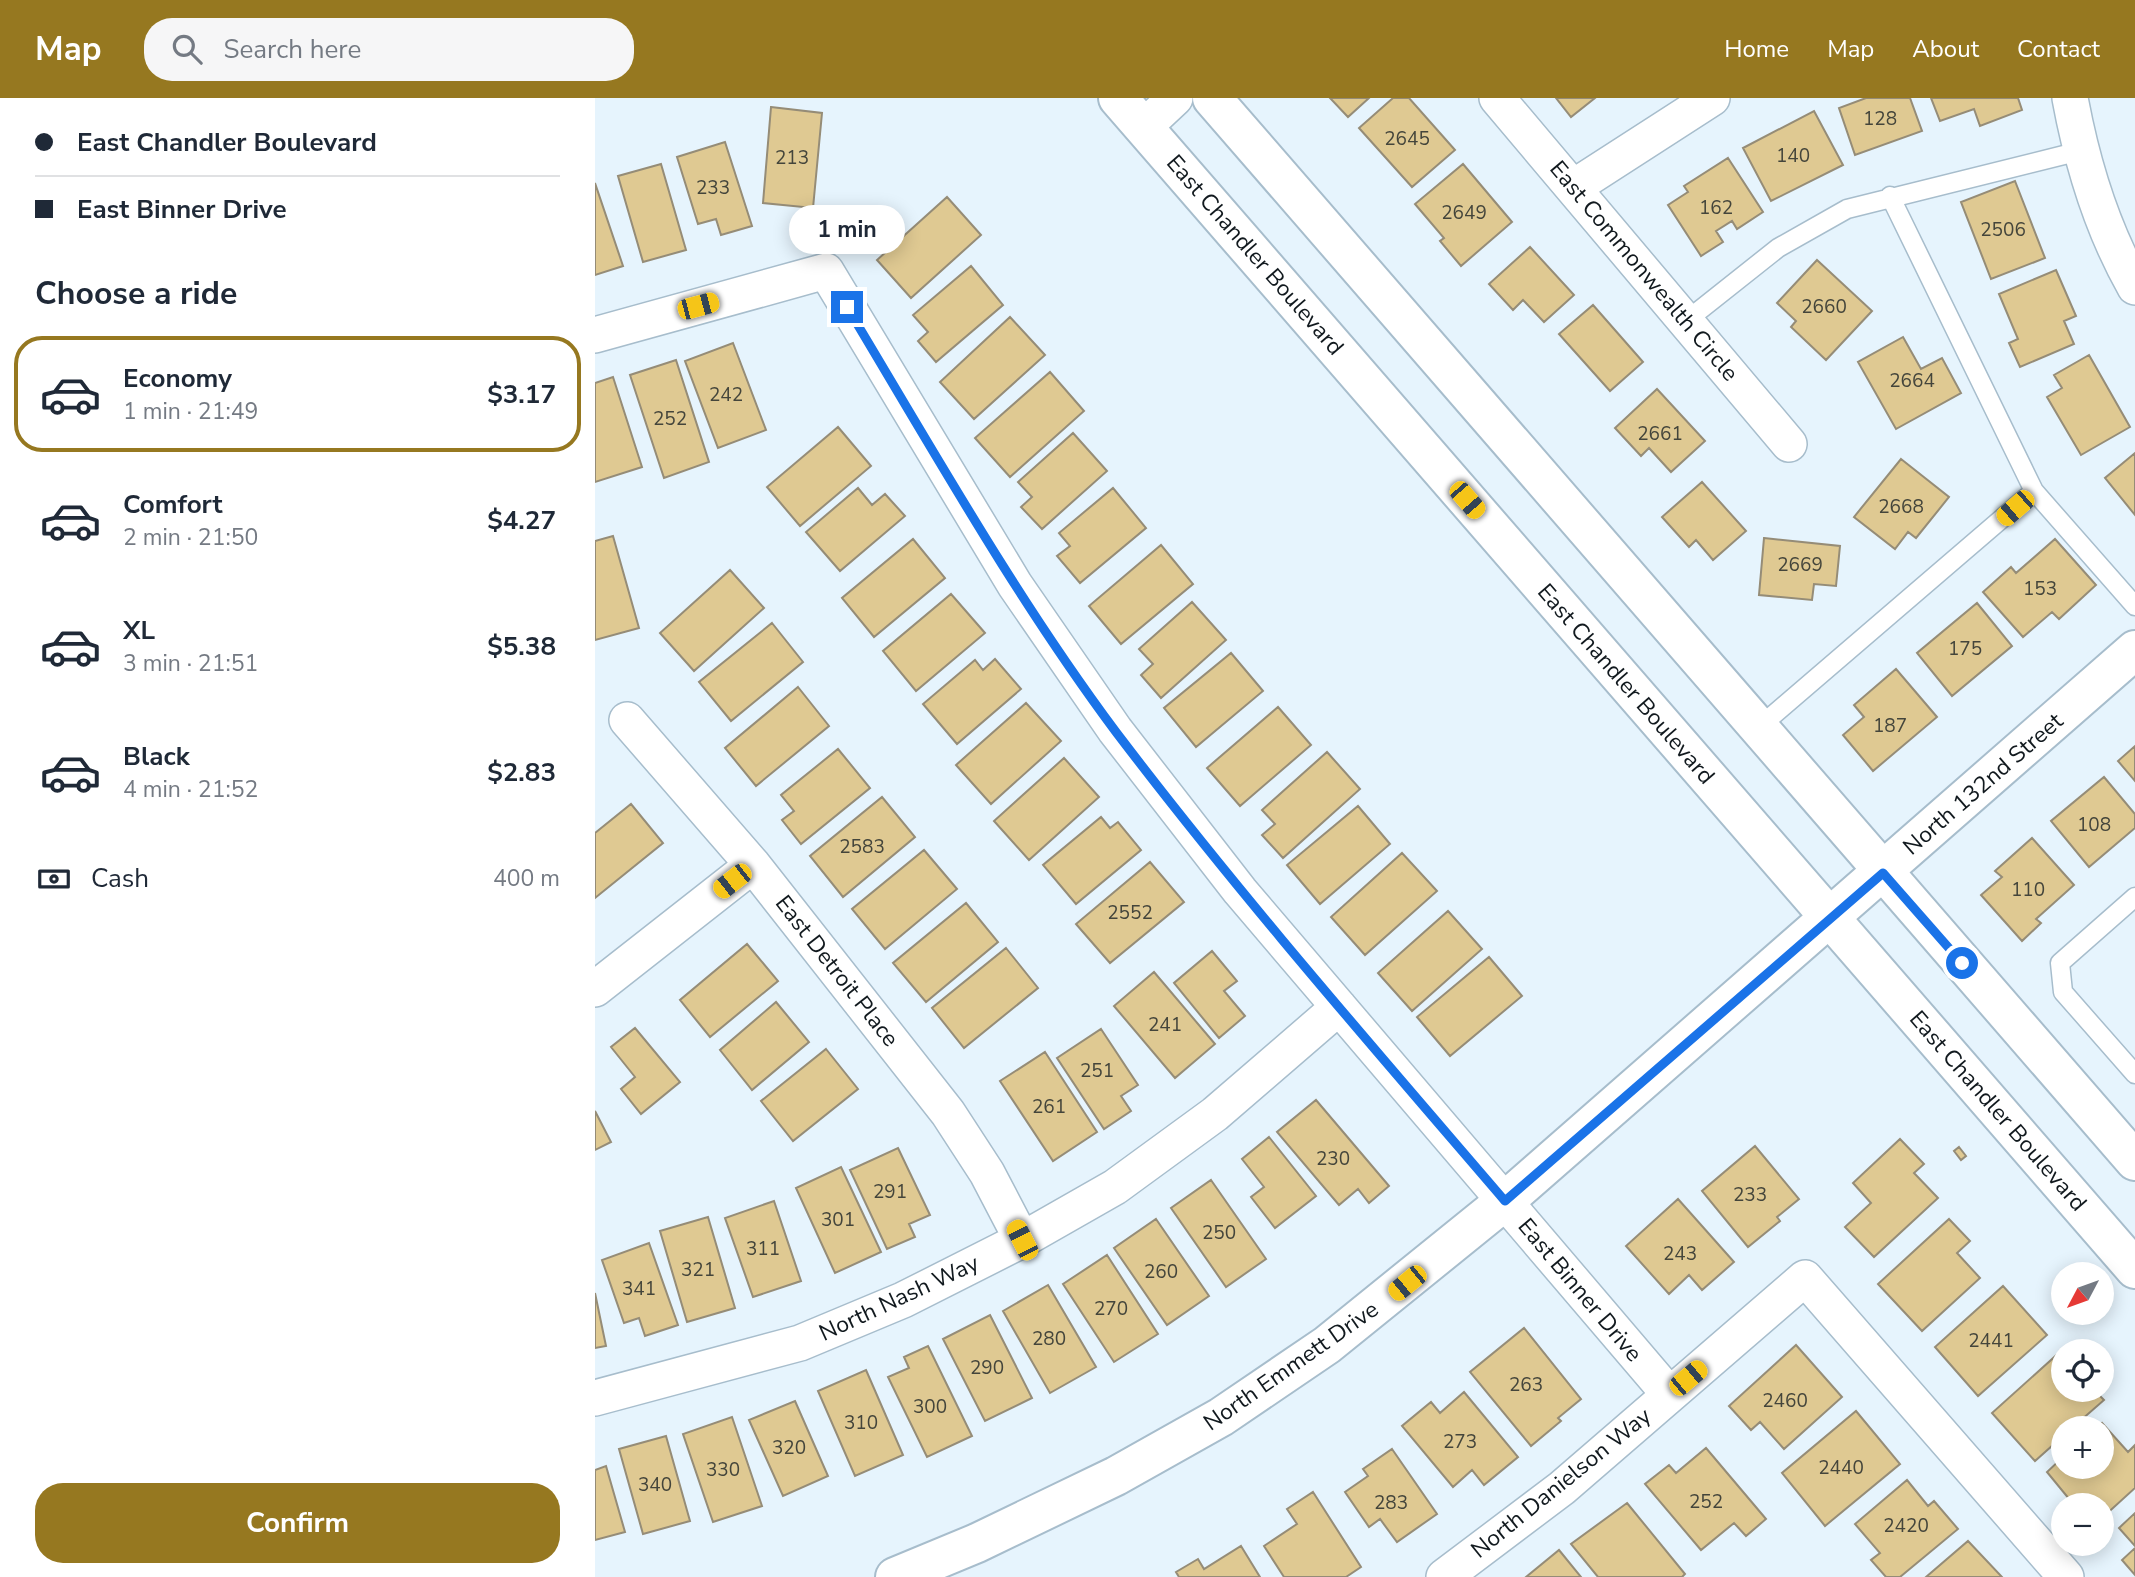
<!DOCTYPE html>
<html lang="en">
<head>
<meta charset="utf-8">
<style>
	:root { --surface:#fff; --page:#f6f6f7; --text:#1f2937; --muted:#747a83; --line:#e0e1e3; --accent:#967820 }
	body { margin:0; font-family:"Nunito Sans",sans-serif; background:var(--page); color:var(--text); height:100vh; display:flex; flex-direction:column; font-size:26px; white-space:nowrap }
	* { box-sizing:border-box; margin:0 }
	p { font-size:23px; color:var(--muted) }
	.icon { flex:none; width:38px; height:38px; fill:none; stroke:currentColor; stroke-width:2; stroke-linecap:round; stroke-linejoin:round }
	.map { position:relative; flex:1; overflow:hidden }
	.drawer { display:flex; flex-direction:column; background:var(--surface); width:595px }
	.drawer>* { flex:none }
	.guide { display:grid; align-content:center; height:154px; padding:0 35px; background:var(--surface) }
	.needle { width:46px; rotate:229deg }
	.tools { position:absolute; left:1456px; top:1164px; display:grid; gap:14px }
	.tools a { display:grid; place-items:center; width:63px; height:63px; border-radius:50%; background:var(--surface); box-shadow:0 4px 18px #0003; font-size:35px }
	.end { position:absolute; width:32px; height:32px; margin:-16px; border:9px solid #1a73e8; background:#fff; box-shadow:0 0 0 4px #fff }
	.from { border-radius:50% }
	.bubble { position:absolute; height:49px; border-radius:24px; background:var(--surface); box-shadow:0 4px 18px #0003; font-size:23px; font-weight:700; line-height:49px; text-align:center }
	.car { position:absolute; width:21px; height:42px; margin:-21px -10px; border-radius:9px; box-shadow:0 0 5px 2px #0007; background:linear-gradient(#f5c518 24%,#345 0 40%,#f5c518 0 76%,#345 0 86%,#f5c518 0) }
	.guide b { display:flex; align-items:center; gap:24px; height:66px; font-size:26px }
	.guide b+b { border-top:2px solid var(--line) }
	.guide i { width:18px; height:18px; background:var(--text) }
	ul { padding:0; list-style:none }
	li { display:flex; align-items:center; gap:21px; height:116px; margin:0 14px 10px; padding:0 21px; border:4px solid transparent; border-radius:28px }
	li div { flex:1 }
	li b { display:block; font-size:26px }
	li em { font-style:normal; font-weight:700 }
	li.on { border-color:var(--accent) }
	li>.icon { width:63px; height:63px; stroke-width:1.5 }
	h2 { padding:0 35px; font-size:32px; line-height:84px }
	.pay { display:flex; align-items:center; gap:18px; height:77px; padding:0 35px; font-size:26px }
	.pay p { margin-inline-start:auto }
	.button { display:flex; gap:14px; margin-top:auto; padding:14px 35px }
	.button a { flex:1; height:80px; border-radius:28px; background:var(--accent); color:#fff; font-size:28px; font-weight:700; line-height:80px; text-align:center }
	header { display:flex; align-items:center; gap:42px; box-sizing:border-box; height:98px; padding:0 35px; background:var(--accent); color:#fff }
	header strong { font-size:33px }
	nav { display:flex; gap:38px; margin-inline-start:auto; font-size:24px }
	.search { width:490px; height:63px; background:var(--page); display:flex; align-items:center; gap:18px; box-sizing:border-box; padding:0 24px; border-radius:28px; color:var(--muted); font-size:26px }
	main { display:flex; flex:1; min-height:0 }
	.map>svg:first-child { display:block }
	.building { fill:#dfc992; stroke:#958c77; stroke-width:2 }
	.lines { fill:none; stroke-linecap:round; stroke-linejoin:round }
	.service-casing { stroke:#a7bdcc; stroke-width:21 }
	.minor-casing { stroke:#a7bdcc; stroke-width:38 }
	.tertiary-casing { stroke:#a7bdcc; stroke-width:42 }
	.secondary-casing { stroke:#a7bdcc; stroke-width:42 }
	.service { stroke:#fff; stroke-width:18 }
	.minor { stroke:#fff; stroke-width:35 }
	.tertiary { stroke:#fff; stroke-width:38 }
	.secondary { stroke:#fff; stroke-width:38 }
	.route { stroke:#1a73e8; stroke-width:9 }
	.labels { text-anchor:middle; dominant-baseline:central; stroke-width:5; stroke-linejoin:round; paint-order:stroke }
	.number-label { font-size:19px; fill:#44453b }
	.street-label { font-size:23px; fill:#11191e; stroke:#fff }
</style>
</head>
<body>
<header>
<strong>Map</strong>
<div class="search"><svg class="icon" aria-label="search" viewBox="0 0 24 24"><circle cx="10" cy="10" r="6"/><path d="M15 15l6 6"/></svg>Search here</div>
<nav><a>Home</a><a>Map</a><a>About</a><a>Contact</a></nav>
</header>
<main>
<section class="drawer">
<div class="guide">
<b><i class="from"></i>East Chandler Boulevard</b>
<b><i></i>East Binner Drive</b>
</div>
<h2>Choose a ride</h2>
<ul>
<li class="on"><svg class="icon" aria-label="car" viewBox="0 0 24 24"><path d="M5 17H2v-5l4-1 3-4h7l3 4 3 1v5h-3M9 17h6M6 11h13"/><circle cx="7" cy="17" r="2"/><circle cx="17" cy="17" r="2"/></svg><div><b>Economy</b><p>1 min · 21:49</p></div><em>$3.17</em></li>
<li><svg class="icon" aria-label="car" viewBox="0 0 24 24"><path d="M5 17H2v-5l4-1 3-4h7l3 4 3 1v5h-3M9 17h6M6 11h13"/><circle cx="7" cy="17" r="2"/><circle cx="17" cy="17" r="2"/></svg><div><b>Comfort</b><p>2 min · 21:50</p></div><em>$4.27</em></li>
<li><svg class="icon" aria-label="car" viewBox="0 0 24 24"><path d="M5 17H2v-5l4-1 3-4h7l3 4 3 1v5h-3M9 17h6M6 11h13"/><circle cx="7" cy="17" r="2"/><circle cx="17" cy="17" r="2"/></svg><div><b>XL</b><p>3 min · 21:51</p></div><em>$5.38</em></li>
<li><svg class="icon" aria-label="car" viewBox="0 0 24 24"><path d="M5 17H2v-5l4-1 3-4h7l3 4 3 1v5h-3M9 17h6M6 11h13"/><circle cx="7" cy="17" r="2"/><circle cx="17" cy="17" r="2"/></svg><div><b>Black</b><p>4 min · 21:52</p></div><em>$2.83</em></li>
</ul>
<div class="pay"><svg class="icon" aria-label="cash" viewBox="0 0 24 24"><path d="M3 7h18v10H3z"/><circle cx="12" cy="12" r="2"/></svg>Cash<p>400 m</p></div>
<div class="button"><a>Confirm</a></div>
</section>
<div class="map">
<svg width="1540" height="1479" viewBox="0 0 1540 1479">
	<rect width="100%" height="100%" fill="#e6f4fd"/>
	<path class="building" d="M735 0H774L753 19Z
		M798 0H814L860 52 817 89 764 30Z
		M961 0H1000L976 19Z
		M1271 0H1315L1327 33 1260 57 1244 10Z
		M1336 0H1423L1427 12 1385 28 1379 11 1345 23Z
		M176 9 227 15 218 110 168 105Z
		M1219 13 1248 67 1176 103 1148 50Z
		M130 44 157 128 126 137 121 121 103 126 82 59Z
		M1133 60 1168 114 1142 131 1137 123 1121 133 1128 144 1106 158 1073 107 1093 94 1089 88Z
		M66 66 91 152 48 164 23 78Z
		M868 66 917 124 866 168 845 143 849 140 820 106Z
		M1420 83 1450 160 1396 181 1366 104Z
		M0 85 28 168 0 177Z
		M352 99 386 137 316 200 282 162Z
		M935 149 979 197 949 224 928 202 918 212 894 186Z
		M1222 162 1277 213 1231 262 1196 229 1201 223 1182 205Z
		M376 168 408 207 341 264 323 243 333 234 318 217Z
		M1461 172 1481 218 1469 223 1479 246 1425 269 1414 245 1423 241 1404 196Z
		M998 207 1048 264 1015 293 964 236Z
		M415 219 450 257 379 321 345 284Z
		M1308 239 1326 271 1347 260 1366 295 1301 331 1263 264Z
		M138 245 171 332 123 350 90 263Z
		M1494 257 1535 329 1486 357 1452 299 1467 290 1459 277Z
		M81 262 114 364 69 380 35 277Z
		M455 274 489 313 415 379 380 340Z
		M18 279 47 369 0 384V285Z
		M1062 291 1110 343 1076 374 1054 350 1046 358 1020 330Z
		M243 329 276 368 205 428 172 389Z
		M478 335 512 373 447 431 426 409 437 399 423 384Z
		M1540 355V417L1510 380Z
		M1306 361 1354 399 1321 440 1313 434 1300 451 1259 419Z
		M1107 384 1151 433 1118 462 1101 442 1094 449 1067 419Z
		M263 390 277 407 290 396 310 418 245 473 211 434Z
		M518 390 551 430 485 485 462 458 475 448 464 435Z
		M18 438 44 530 0 542V443Z
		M1169 440 1245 448 1241 488 1219 486 1217 502 1164 497Z
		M318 441 350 480 279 539 247 500Z
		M1460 441 1501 487 1464 521 1457 514 1428 539 1388 494 1416 469 1421 475Z
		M566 447 598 486 526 546 494 508Z
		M135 472 169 510 99 573 65 535Z
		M356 496 390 535 321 593 288 553Z
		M597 504 631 542 566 600 546 577 558 566 544 551Z
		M1382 505 1417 548 1357 598 1322 555Z
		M177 525 208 564 136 623 104 584Z
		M636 555 668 593 601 649 569 610Z
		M400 561 426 591 362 646 328 606 380 562 388 572Z
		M1301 571 1342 619 1278 673 1248 637 1269 619 1259 607Z
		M203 589 234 628 161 688 130 650Z
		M431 605 466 643 396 706 361 667Z
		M683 609 716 647 645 708 612 670Z
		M1540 648V683L1523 663Z
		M243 651 275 690 206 746 187 722 199 713 186 697Z
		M732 654 765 691 688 760 667 737 680 726 667 712Z
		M469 660 504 699 434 762 399 723Z
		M1509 679 1540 716V730L1494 769 1456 723Z
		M287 699 320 739 248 799 215 758Z
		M36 706 68 745 0 800V735Z
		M763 708 795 746 725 806 692 767Z
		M506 719 515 730 523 724 546 752 481 806 448 767Z
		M1437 740 1479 787 1441 821 1446 825 1427 843 1386 797 1407 779 1400 773Z
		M329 752 362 791 290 851 257 811Z
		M807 755 842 793 770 857 736 819Z
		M555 764 589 804 515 865 481 826Z
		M371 805 403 844 331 904 298 865Z
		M853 813 887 851 817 913 783 875Z
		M152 846 183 883 115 939 85 902Z
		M411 850 443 890 369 950 337 910Z
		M617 853 642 883 629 893 650 918 624 940 579 885Z
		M894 859 927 898 855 958 822 919Z
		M559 874 620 946 580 980 519 908Z
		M181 904 214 944 157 992 125 952Z
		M40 930 85 984 46 1016 26 991 40 979 16 949Z
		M506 931 543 987 526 998 536 1013 509 1031 462 960Z
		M231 951 263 991 198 1043 166 1003Z
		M450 954 502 1034 458 1063 405 983Z
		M721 1002 794 1088 774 1105 763 1091 744 1107 682 1034Z
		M0 1013 16 1044 0 1052Z
		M674 1039 721 1098 680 1130 656 1099 669 1089 647 1061Z
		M1305 1041 1329 1066 1319 1075 1343 1100 1279 1159 1250 1129 1276 1105 1258 1085Z
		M1160 1048 1204 1101 1182 1119 1185 1123 1153 1149 1107 1093Z
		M1364 1049 1371 1058 1366 1062 1359 1053Z
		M303 1050 335 1117 314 1126 320 1139 292 1151 255 1072Z
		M246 1069 286 1154 240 1175 201 1090Z
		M616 1082 671 1161 631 1189 576 1110Z
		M1083 1101 1139 1164 1107 1192 1094 1177 1074 1196 1031 1148Z
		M179 1103 206 1183 158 1199 130 1120Z
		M113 1119 140 1210 92 1224 65 1133Z
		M561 1121 614 1198 572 1227 519 1150Z
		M1354 1121 1375 1143 1362 1155 1385 1180 1327 1233 1283 1186Z
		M54 1145 83 1227 50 1238 44 1220 29 1225 7 1162Z
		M512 1157 563 1236 519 1264 468 1186Z
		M453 1187 501 1269 455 1295 408 1213Z
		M1408 1188 1452 1237 1383 1298 1340 1249Z
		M0 1195 11 1248 0 1250Z
		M395 1217 437 1300 390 1323 348 1241Z
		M929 1230 986 1301 963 1320 966 1323 936 1348 875 1274Z
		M1201 1247 1247 1299 1189 1351 1165 1324 1156 1332 1134 1308Z
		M333 1248 377 1338 332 1359 293 1279 314 1270 309 1259Z
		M1466 1253 1468 1292H1499L1509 1302 1477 1330H1468V1338L1440 1363 1397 1315Z
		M271 1272 308 1357 260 1378 223 1293Z
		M869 1294 923 1359 889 1387 877 1372 858 1389 807 1328 836 1304 845 1315Z
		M200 1303 233 1378 188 1398 154 1322Z
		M1261 1313 1305 1366 1230 1428 1187 1375Z
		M137 1319 167 1408 118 1424 88 1336Z
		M1507 1325 1533 1354 1540 1347V1390L1507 1420V1407H1479L1452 1374 1468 1359V1368H1507V1330H1501Z
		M71 1338 95 1423 48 1436 24 1351Z
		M1111 1350 1171 1421 1151 1438 1139 1425 1106 1452 1050 1386 1074 1367 1081 1375Z
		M797 1351 842 1416 802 1444 785 1421 774 1429 750 1394 773 1378 768 1371Z
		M11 1368 30 1434 0 1442V1372Z
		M1312 1382 1333 1408 1339 1403 1363 1431 1305 1479H1291L1276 1462 1285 1455 1260 1426Z
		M718 1394 766 1469 751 1479H689L669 1448 702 1426 692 1411Z
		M1032 1405 1090 1476 1087 1479H1003L976 1446Z
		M1540 1415V1448L1524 1430Z
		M1373 1443 1407 1479H1331Z
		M646 1448 665 1479H584L581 1474 603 1461 609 1471Z
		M1540 1450V1477L1527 1462Z
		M964 1452 986 1479H931Z"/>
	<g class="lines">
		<g class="service-casing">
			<path id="service" d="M1295 98 1439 393 1540 508
				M1091 223 1183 150 1252 111 1485 53
				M1163 630 1439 393
				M1540 799 1465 865 1468 894 1540 976"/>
		</g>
		<g class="minor-casing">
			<path id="minor" d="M902 0 1194 346
				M1475 0C1487 65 1507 131 1540 189
				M549 29 580 0
				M979 89 1117 0
				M0 237 231 173 420 487 520 632 645 793 1074 1296
				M32 622 158 767 353 1015 392 1075 427 1142
				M0 891 158 767
				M0 1300 205 1245 308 1202 427 1142 520 1089 620 1016 744 909
				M849 1479 967 1390 1210 1180 1471 1479"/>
		</g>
		<g class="tertiary-casing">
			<path id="tertiary" d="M300 1479 382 1445 521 1378 626 1319 732 1247 910 1103 1540 552"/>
		</g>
		<g class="secondary-casing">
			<path id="secondary" d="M523 0 1540 1171
				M617 0 1540 1063"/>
		</g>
		<use href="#service" class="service"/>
		<use href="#minor" class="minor"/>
		<use href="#tertiary" class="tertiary"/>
		<use href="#secondary" class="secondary"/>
	</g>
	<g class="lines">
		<path class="route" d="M252 209C338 352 421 500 521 634 644 796 778 949 910 1103L1288 775 1367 865"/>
	</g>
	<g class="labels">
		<g class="number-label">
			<text x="1285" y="21">128</text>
			<text x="812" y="41">2645</text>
			<text x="1198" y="58">140</text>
			<text x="197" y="60">213</text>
			<text x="118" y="90">233</text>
			<text x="1121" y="110">162</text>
			<text x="869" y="115">2649</text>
			<text x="1408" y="132">2506</text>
			<text x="1229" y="209">2660</text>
			<text x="1317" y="283">2664</text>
			<text x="131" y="297">242</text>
			<text x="75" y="321">252</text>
			<text x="1065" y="336">2661</text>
			<text x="1306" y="409">2668</text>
			<text x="1205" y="467">2669</text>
			<text x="1445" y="491">153</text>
			<text x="1370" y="551">175</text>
			<text x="1295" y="628">187</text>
			<text x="1499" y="727">108</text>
			<text x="267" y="749">2583</text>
			<text x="1433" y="792">110</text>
			<text x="535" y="815">2552</text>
			<text x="570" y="927">241</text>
			<text x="502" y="973">251</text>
			<text x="454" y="1009">261</text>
			<text x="738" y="1061">230</text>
			<text x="295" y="1094">291</text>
			<text x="1155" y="1097">233</text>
			<text x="243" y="1122">301</text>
			<text x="624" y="1135">250</text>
			<text x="168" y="1151">311</text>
			<text x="1085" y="1156">243</text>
			<text x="103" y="1172">321</text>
			<text x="566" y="1174">260</text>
			<text x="44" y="1191">341</text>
			<text x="516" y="1211">270</text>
			<text x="454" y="1241">280</text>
			<text x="1396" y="1243">2441</text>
			<text x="392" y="1270">290</text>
			<text x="931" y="1287">263</text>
			<text x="1190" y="1303">2460</text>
			<text x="335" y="1309">300</text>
			<text x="266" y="1325">310</text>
			<text x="865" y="1344">273</text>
			<text x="194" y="1350">320</text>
			<text x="1246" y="1370">2440</text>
			<text x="128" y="1372">330</text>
			<text x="60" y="1387">340</text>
			<text x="1111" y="1404">252</text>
			<text x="796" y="1405">283</text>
			<text x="1311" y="1428">2420</text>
		</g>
		<g class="street-label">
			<text transform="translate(660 157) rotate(49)">East Chandler Boulevard</text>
			<text transform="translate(1049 173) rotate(50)">East Commonwealth Circle</text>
			<text transform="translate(1031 586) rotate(49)">East Chandler Boulevard</text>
			<text transform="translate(1388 686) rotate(-41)">North 132nd Street</text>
			<text transform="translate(242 873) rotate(52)">East Detroit Place</text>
			<text transform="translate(1403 1013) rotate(49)">East Chandler Boulevard</text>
			<text transform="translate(985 1192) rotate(50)">East Binner Drive</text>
			<text transform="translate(304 1200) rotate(-25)">North Nash Way</text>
			<text transform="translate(696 1268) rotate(-35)">North Emmett Drive</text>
			<text transform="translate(966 1385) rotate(-39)">North Danielson Way</text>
		</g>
	</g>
</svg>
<div class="tools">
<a><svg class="needle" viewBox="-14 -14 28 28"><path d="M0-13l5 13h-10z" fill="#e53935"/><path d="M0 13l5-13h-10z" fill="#747a83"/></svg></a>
<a><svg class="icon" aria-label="locate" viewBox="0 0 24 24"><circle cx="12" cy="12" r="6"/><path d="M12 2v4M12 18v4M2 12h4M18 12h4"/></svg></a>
<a>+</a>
<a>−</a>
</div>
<i class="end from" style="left:1367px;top:865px"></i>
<i class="end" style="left:252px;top:209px"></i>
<div class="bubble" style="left:194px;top:107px;width:116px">1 min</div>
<i class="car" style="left:103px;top:208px;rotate:75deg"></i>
<i class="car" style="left:872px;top:402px;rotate:139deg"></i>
<i class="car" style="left:1420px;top:410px;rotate:229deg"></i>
<i class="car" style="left:137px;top:783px;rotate:232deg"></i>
<i class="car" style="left:427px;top:1142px;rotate:333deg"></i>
<i class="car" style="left:812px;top:1185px;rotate:231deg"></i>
<i class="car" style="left:1093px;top:1280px;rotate:50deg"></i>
</div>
</main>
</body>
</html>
